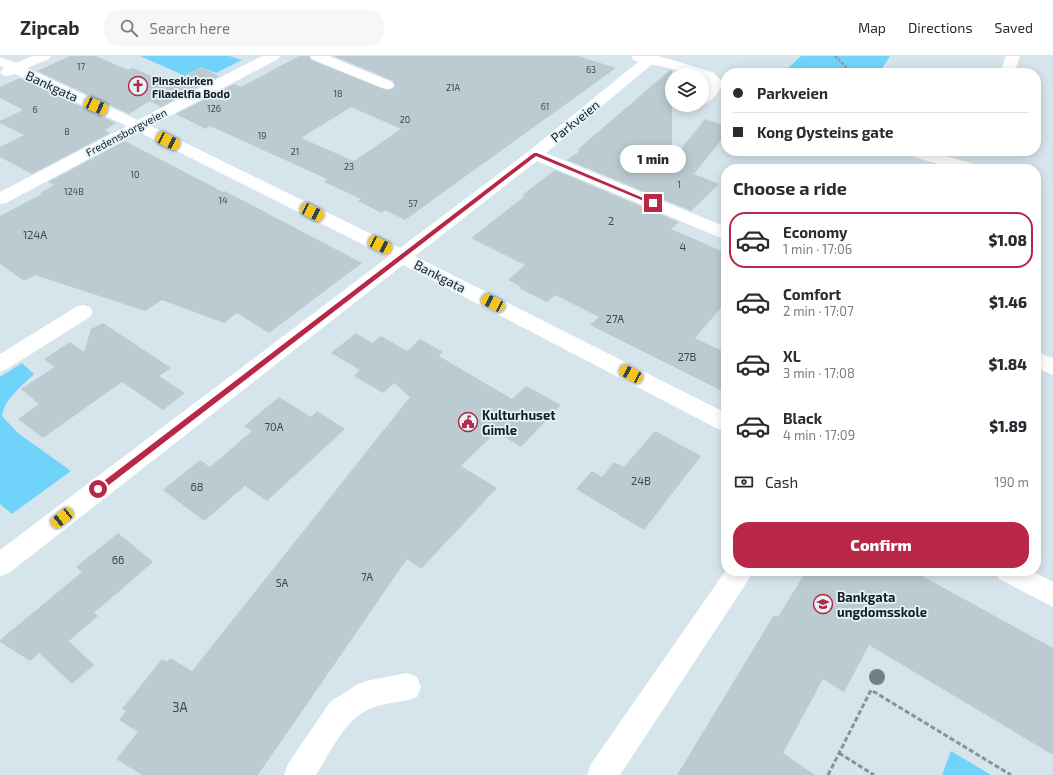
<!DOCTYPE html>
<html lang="en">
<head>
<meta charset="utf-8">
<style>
	:root { --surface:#fff; --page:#f7f7f7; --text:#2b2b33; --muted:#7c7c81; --line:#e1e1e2; --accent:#b92746 }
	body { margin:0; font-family:"Exo 2",sans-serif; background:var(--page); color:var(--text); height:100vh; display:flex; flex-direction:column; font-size:15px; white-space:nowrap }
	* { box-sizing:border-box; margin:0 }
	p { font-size:13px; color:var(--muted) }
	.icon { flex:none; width:22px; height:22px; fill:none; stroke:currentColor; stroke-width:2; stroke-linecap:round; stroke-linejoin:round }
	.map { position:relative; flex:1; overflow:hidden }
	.panel { position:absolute; left:721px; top:108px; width:320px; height:412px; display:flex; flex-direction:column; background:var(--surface); border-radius:16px; box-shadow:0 2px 10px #0003 }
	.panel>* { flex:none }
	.banner { position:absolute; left:721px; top:12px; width:320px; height:88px; border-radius:16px; box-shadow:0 2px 10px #0003; display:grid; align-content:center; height:88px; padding:0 12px; background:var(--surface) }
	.buttons { position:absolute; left:665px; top:12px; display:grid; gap:8px }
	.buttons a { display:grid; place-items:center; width:44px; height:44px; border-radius:50%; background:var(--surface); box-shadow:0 2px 10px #0003; font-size:20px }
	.end { position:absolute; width:18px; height:18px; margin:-9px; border:5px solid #b92746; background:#fff; box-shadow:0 0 0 2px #fff }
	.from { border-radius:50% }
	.bubble { position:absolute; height:28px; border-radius:14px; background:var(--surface); box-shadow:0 2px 10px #0003; font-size:13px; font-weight:800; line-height:28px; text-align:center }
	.car { position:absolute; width:12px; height:24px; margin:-12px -6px; border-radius:5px; box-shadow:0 0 3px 1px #0007; background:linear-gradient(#f5c518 24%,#345 0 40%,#f5c518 0 76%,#345 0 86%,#f5c518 0) }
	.banner b { display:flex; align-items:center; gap:14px; height:38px; font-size:15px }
	.banner b+b { border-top:1px solid var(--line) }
	.banner i { width:10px; height:10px; background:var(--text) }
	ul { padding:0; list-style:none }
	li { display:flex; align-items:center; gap:12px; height:56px; margin:0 8px 6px; padding:0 4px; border:2px solid transparent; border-radius:16px }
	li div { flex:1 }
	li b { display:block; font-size:15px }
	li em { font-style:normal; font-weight:800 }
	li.current { border-color:var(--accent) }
	li>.icon { width:36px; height:36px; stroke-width:1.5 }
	h2 { padding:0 12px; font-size:18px; line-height:48px }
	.pay { display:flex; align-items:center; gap:10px; height:44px; padding:0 12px; font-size:15px }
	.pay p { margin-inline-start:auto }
	.action { display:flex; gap:8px; margin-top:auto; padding:8px 12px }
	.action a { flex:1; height:46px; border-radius:16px; background:var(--accent); color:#fff; font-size:16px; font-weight:800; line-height:46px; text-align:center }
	header { display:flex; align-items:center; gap:24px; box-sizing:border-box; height:56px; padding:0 20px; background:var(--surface); border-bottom:1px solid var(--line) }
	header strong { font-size:19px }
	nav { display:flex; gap:22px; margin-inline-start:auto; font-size:14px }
	.search { width:280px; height:36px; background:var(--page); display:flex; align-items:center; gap:10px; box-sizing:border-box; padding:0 14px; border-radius:16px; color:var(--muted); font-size:15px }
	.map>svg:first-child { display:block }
	.green { fill:#70d4fa }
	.building { fill:#bbcbd1; fill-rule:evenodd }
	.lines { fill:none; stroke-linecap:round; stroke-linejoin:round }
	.path-far1 { stroke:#889398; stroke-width:2; stroke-dasharray:3 1.5; stroke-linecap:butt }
	.path { stroke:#889398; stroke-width:3; stroke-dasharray:5 2.5; stroke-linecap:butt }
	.minor { fill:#fff; fill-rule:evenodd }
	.tree { fill:#6e8088 }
	.route { fill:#b92746 }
	.labels { text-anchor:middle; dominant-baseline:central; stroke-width:3.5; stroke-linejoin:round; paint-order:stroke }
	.far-number-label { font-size:9px; fill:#41484c }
	.far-poi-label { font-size:11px; font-weight:bold; fill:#181d20; stroke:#e3f3f9; text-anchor:start }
	.far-street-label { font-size:11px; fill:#181d20; stroke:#e3f3f9 }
	.number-label { font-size:11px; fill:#41484c }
	.street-label { font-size:13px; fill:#181d20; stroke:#e3f3f9 }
	.poi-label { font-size:13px; font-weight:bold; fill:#181d20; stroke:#e3f3f9; text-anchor:start }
	.near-number-label { font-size:13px; fill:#41484c }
</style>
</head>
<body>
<header>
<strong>Zipcab</strong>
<div class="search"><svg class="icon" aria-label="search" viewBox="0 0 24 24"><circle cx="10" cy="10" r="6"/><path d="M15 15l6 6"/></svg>Search here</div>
<nav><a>Map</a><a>Directions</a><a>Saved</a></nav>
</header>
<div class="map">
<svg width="1053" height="719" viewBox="0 0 1053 719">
	<rect width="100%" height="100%" fill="#d6e5ec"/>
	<path class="green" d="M140 0H229L242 4 216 17 201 11 185 20Z
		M801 0H890L879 17H783Z
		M22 307 34 318C22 330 5 342 2 360L18 377 71 415 12 458 0 448V321Z
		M951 695 991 719H942Z"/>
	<path class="building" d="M70 0H96L128 14 133 12 168 27 201 11 219 20 161 51 150 45 129 58 37 15Z
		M299 0H309L311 4 387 34 392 33 395 30 393 25 333 0H578L616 12 405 164 385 154 382 157 358 145 361 143 324 126 327 123 210 70 205 73 176 58 234 28 241 31ZM351 51 401 73 354 105 301 82Z
		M670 14 672 15V104L705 63 726 70V78L694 118 719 128 691 155 567 104 580 95 577 94Z
		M20 22 116 67 105 74 110 77 32 118 0 101V91L24 79 0 67V65L23 54 0 42V31Z
		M125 85 223 136 225 135 362 207 269 277 237 257 224 267 162 244 145 255 35 219 24 225 0 208V160L42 138 40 137 54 129 48 126Z
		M555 114 679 166 671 173 726 197V246L695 282 726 297V337L590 269 599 261 555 239 547 246 519 232 521 231 508 224 525 209 471 182 525 140 522 139Z
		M103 267 171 312 159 320 185 337 163 354 122 326 43 382 18 363 39 348 21 333 55 311 44 303 70 286 84 296 91 273Z
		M356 277 372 287 381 280 407 295 420 283 443 296 439 300 512 343 526 330 561 349 521 391 496 376 461 410 497 432 421 513 407 503 258 719H142L116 703 138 676 119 664 126 655 122 653 162 603 167 606 170 602 192 615 410 341 394 327 383 337 354 320 360 314 331 297Z
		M279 341 311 361 317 355 345 373 267 445 245 430 204 465 163 434 200 404 210 411 252 375 244 370Z
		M655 375 701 400 644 474 576 433 592 415 602 421 614 406 624 411Z
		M118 477 153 506 94 557 98 560 69 585 94 609 72 628 39 597 30 605 0 586V584L82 516 76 511Z
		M806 515H913L1053 592V699L869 589 844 636 823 623 783 697 815 719H677L774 559 778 561Z"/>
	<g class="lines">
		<path class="path-far1" d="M835 0 849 14 850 17"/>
		<path class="path" d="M839 697 874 719
			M828 719 871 634 1011 719"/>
		<path class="minor" d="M32 0H51L49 3 27 12 138 64 262 0H280L278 3 151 70 400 192 529 95 638 6 633 4 632 0H661L660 1 670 3 714 17 723 27C719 36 712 46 702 49V36L708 28 702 22V19C684 19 669 10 651 9L546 97 726 171V184L537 105 415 200 726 357V376L718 373 403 209 9 517 0 520V494L388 201 139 76 6 147 0 148V136L127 70 15 18 7 20 2 19 0 16 4 12 0 10V1L16 7Z
			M310 0H329L392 26 394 29 392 32 387 33 382 32 312 3Z
			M1006 0H1020L1014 17H1000Z
			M903 95H928L974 108 976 112 954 113 905 98Z
			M83 249 90 251 93 256 90 261 7 313 0 316V298L76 251Z
			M1036 296 1053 302V319L1036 312Z
			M726 514 753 515 749 523 620 719H587L591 708Z
			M995 515H1032L1053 526V551L999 523Z
			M407 617 417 621 421 631 417 641C402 647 387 646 372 652 346 661 330 697 316 719H284L288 708 330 646 356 629 366 625Z"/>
	</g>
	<circle class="tree" cx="877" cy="621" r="8"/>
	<path class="route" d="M534 97H537L655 147 651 148 536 100 101 435H96V431Z"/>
	<defs>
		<g id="church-ring" transform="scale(1)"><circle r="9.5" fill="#e3f3f9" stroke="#b92746" stroke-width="1.5"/><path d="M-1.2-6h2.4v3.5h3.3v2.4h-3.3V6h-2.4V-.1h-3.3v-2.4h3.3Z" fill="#b92746"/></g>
		<g id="civic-ring" transform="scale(1)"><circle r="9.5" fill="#e3f3f9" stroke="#b92746" stroke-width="1.5"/><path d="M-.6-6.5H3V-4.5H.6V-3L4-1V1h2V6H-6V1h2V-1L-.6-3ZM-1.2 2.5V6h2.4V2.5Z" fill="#b92746"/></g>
		<g id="school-ring" transform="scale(1)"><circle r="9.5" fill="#e3f3f9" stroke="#b92746" stroke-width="1.5"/><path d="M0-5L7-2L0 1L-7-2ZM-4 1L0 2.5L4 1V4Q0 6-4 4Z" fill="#b92746"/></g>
	</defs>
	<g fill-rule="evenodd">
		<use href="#church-ring" x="138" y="30"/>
		<use href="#civic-ring" x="468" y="366"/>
		<use href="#school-ring" x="823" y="548"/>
	</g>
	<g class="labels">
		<g class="far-number-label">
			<text x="81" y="10">17</text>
			<text x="591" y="13">63</text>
			<text x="453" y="31">21A</text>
			<text x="338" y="37">18</text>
			<text x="545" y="50">61</text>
			<text x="214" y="52">126</text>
			<text x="35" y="53">6</text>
			<text x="405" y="63">20</text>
			<text x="67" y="75">8</text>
			<text x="262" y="79">19</text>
			<text x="295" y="95">21</text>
			<text x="349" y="110">23</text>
			<text x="135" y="118">10</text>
			<text x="679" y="128">1</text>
			<text x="74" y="135">124B</text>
			<text x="223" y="144">14</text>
			<text x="413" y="147">57</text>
		</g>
		<g class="far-poi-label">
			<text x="152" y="24">Pinsekirken<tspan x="152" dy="13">Filadelfia Bodø</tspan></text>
		</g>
		<g class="far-street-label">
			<text transform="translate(126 76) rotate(-28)">Fredensborgveien</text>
		</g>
		<g class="number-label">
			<text x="611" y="164">2</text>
			<text x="35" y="178">124A</text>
			<text x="683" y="190">4</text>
			<text x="615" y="262">27A</text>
			<text x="687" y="300">27B</text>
			<text x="274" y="370">70A</text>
			<text x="641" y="424">24B</text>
			<text x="197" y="430">68</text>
			<text x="118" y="503">66</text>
			<text x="367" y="520">7A</text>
			<text x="282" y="526">5A</text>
		</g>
		<g class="street-label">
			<text transform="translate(52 30) rotate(25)">Bankgata</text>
			<text transform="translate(575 65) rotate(-39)">Parkveien</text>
			<text transform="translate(440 220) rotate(27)">Bankgata</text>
		</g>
		<g class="poi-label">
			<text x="482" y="359">Kulturhuset<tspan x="482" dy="15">Gimle</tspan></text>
			<text x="837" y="541">Bankgata<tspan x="837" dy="15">ungdomsskole</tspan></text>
		</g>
		<g class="near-number-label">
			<text x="180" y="651">3A</text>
		</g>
	</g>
</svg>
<div class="buttons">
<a><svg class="icon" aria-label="layers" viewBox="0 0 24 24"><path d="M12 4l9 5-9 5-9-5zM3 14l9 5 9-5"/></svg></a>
</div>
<i class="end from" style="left:98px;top:433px"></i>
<i class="end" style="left:653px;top:147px"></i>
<div class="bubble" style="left:620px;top:89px;width:66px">1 min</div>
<i class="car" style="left:96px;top:50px;rotate:114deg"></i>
<i class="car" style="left:168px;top:85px;rotate:116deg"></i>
<i class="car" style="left:312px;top:156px;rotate:117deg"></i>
<i class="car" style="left:380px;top:189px;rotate:116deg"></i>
<i class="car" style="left:493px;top:247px;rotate:297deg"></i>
<i class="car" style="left:631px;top:318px;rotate:298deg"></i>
<i class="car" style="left:62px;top:462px;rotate:232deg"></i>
<div class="banner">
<b><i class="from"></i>Parkveien</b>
<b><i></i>Kong Øysteins gate</b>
</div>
<section class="panel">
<h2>Choose a ride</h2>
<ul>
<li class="current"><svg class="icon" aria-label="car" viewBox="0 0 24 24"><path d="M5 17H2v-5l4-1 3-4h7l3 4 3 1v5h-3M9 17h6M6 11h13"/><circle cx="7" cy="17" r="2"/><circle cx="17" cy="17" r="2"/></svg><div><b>Economy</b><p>1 min · 17:06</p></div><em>$1.08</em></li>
<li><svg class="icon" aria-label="car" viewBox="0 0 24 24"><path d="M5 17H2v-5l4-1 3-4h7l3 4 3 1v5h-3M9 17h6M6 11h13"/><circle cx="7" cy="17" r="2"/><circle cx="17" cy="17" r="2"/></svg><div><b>Comfort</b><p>2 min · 17:07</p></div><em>$1.46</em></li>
<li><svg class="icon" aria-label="car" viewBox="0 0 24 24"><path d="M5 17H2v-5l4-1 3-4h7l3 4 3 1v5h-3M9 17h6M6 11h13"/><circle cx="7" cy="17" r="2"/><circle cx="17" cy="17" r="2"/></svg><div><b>XL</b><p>3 min · 17:08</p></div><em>$1.84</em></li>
<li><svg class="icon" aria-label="car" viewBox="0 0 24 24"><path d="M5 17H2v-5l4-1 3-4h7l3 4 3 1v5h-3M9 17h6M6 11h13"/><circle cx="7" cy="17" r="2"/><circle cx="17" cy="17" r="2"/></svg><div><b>Black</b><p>4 min · 17:09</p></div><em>$1.89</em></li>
</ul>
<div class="pay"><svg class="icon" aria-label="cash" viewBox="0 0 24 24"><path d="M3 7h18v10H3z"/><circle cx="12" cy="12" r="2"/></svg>Cash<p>190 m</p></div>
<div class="action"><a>Confirm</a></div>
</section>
</div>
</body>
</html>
